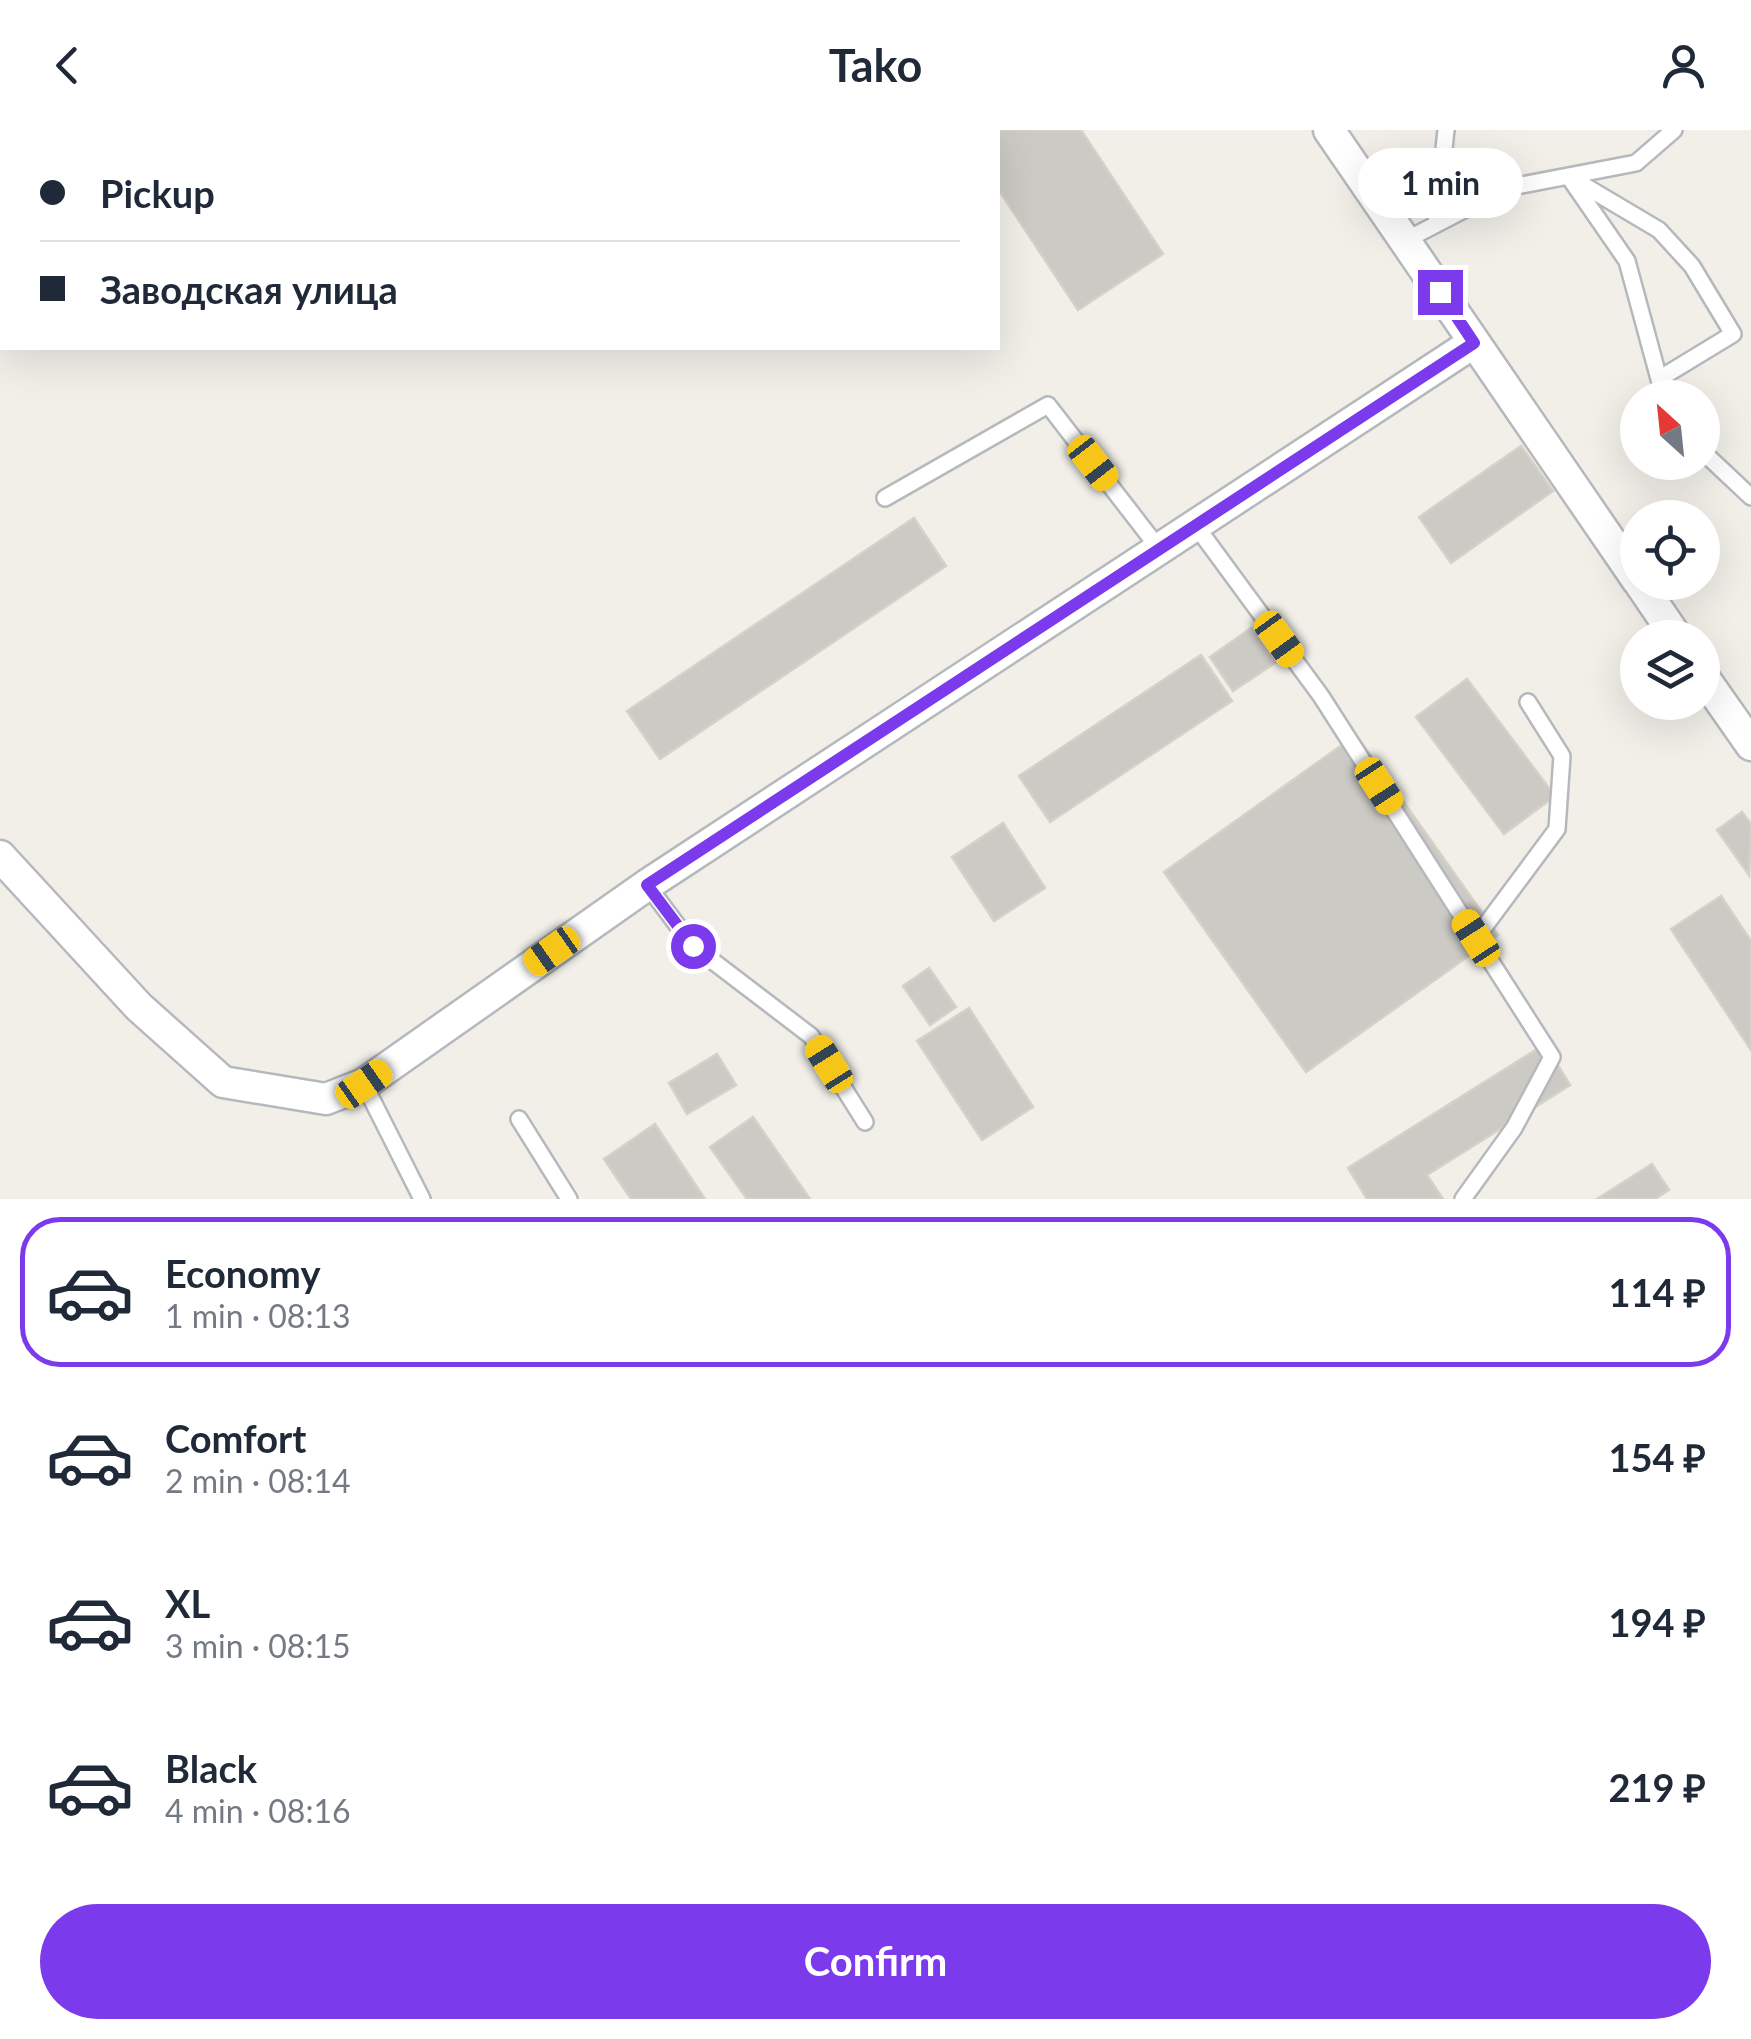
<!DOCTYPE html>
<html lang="en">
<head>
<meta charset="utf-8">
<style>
	:root { --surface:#fff; --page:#f2f2f3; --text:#1f2937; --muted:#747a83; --line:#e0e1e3; --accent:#7c3aed }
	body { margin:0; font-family:Lato,sans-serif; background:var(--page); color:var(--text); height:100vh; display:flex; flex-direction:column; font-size:38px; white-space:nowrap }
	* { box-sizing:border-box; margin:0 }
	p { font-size:32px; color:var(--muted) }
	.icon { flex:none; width:55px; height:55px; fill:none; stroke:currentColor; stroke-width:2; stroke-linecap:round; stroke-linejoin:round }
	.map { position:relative; height:1069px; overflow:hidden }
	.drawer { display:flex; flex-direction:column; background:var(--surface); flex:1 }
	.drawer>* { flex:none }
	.guide { position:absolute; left:0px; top:0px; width:1000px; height:220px; box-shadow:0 10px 40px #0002; display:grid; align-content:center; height:220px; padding:0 40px; background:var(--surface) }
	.needle { width:65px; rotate:333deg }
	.tools { position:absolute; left:1620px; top:250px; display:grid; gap:20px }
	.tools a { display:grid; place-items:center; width:100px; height:100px; border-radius:50%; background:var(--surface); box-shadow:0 10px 40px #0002; font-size:50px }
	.end { position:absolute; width:45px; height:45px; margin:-22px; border:12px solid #7c3aed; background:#fff; box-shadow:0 0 0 5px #fff }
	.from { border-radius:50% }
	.bubble { position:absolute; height:70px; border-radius:35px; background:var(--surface); box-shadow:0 10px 40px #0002; font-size:32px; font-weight:700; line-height:70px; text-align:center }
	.car { position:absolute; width:30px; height:60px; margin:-30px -15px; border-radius:12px; box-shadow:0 0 8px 2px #0007; background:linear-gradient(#f5c518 24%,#345 0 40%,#f5c518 0 76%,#345 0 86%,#f5c518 0) }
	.guide b { display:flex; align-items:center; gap:35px; height:95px; font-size:38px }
	.guide b+b { border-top:2px solid var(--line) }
	.guide i { width:25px; height:25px; background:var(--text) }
	ul { padding:18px 0 0; list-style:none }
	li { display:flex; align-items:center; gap:30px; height:150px; margin:0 20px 15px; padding:0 20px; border:5px solid transparent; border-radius:40px }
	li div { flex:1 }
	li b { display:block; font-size:38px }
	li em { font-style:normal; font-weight:700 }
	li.on { border-color:var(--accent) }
	li>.icon { width:90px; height:90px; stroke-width:1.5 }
	.cta { display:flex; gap:20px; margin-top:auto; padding:20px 40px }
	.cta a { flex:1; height:115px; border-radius:60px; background:var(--accent); color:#fff; font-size:40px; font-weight:700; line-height:115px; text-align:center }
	header { display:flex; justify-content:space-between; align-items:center; height:130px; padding:0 40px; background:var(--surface); font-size:45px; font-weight:700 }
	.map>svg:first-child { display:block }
	.building { fill:#cccac5; stroke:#d6d1c6; stroke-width:2.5 }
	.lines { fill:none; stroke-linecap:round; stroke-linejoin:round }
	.lane-casing { stroke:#b5b8bc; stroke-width:20 }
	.street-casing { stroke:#b5b8bc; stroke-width:35 }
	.lane { stroke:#fff; stroke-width:15 }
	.street { stroke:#fff; stroke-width:30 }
	.route { stroke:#7c3aed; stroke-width:12 }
</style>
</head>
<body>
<header><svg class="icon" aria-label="back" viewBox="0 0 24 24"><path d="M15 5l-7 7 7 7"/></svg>Tako<svg class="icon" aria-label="person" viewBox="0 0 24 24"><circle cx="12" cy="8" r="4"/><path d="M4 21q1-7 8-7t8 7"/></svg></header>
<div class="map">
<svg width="1751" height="1069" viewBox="0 0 1751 1069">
	<rect width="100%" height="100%" fill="#f1efe8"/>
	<path class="building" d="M959 0H1081L1163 124 1078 180 998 59V2Z
		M1521 316 1553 361 1451 433 1419 387Z
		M914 388 946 436 660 629 627 581Z
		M1251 498 1275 533 1233 561 1210 527Z
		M1201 525 1232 571 1050 692 1019 646Z
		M1467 549 1555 666 1504 704 1416 587Z
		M1356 605 1498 805 1306 942 1164 742Z
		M1742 682 1751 694 1749 745 1717 700Z
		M1003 693 1045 758 994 791 952 727Z
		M1721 766 1751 811V920L1671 799Z
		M929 838 956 877 930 895 903 856Z
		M969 878 1033 977 982 1010 917 911Z
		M1545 914 1570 955 1427 1045 1443 1069H1367L1348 1038Z
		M717 924 736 955 687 984 669 953Z
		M753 987 810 1069H747L710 1017Z
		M655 994 705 1069H631L604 1029Z
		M1652 1034 1669 1060 1655 1069H1597Z"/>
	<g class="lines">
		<g class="lane-casing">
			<path id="lane" d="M1568 46 1659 100 1692 136 1733 204 1659 249
				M1571 50 1627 131 1659 249 1667 268
				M1436 94 1446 0
				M1406 110 1506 58 1636 33 1674 0
				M1702 321 1751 367
				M885 368 1048 275 1160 420
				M1196 396 1321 566 1552 927 1514 998 1463 1069
				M647 755 693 816 811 906 865 992
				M1476 808 1557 699 1562 626 1528 572
				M364 954 422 1069
				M519 989 569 1069"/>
		</g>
		<g class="street-casing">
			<path id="street" d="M1329 0 1638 451
				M1639 452 1677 508
				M1702 545 1751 615
				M0 726 139 877 223 952 326 969 364 954 647 755 1473 213"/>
		</g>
		<use href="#lane" class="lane"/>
		<use href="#street" class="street"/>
	</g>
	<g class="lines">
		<path class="route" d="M693 816 647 755 1474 213 1440 162"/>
	</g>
</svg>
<div class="tools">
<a><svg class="needle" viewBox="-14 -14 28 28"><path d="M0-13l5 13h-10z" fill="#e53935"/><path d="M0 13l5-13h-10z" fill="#747a83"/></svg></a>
<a><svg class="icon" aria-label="locate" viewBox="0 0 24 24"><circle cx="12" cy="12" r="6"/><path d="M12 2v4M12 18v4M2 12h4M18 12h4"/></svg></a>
<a><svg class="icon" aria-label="layers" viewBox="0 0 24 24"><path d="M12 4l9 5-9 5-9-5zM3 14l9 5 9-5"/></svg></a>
</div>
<i class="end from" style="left:693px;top:816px"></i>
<i class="end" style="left:1440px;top:162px"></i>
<div class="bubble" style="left:1358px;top:18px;width:165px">1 min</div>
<i class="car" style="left:1093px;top:333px;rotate:142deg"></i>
<i class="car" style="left:1279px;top:509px;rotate:144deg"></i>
<i class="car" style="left:1379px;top:656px;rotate:147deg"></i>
<i class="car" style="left:1476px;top:808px;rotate:327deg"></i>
<i class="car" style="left:552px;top:821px;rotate:235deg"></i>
<i class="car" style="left:829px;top:934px;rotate:328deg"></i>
<i class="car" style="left:364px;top:954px;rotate:55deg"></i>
<div class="guide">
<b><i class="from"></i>Pickup</b>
<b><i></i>Заводская улица</b>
</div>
</div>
<section class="drawer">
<ul>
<li class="on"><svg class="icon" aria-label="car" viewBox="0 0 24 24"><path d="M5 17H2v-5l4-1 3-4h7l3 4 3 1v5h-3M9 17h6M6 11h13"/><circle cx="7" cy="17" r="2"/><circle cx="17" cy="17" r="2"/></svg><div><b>Economy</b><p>1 min · 08:13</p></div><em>114 ₽</em></li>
<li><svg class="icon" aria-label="car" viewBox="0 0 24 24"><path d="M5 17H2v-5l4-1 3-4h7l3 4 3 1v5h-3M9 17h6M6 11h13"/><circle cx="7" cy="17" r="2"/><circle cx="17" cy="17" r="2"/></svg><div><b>Comfort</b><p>2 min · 08:14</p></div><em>154 ₽</em></li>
<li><svg class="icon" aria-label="car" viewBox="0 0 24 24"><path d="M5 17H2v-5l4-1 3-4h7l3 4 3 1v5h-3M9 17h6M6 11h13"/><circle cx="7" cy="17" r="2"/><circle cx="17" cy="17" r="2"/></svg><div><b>XL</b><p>3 min · 08:15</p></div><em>194 ₽</em></li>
<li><svg class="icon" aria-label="car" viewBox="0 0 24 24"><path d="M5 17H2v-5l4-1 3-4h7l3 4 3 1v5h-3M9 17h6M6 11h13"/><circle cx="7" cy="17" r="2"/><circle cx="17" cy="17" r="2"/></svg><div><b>Black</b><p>4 min · 08:16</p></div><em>219 ₽</em></li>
</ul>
<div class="cta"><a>Confirm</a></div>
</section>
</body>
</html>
